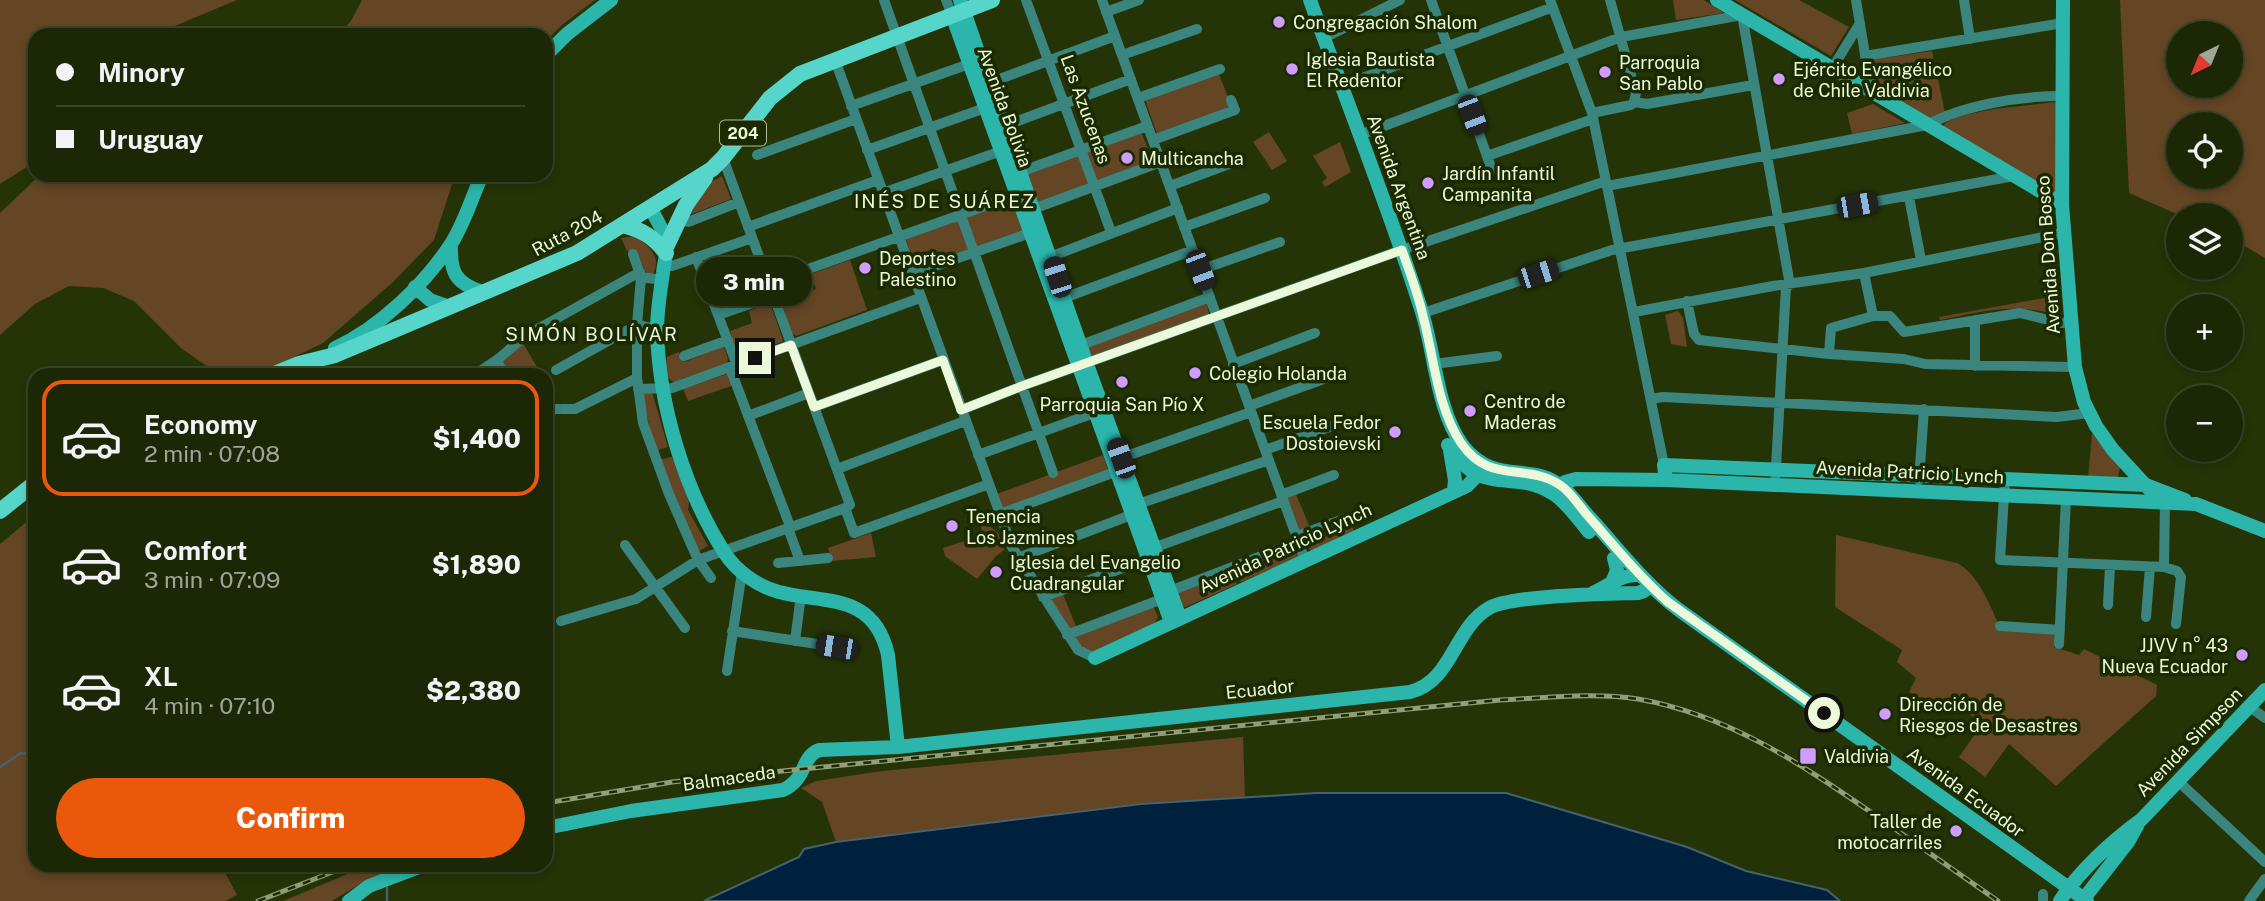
<!DOCTYPE html>
<html lang="en">
<head>
<meta charset="utf-8">
<style>
	:root { --surface:#1c2705; --page:#252f0f; --text:#f1f3f6; --muted:#a0a59a; --line:#3a4427; --accent:#ea580c }
	body { margin:0; font-family:"Public Sans",sans-serif; background:var(--page); color:var(--text); height:100vh; display:flex; flex-direction:column; font-size:26px; white-space:nowrap }
	* { box-sizing:border-box; margin:0 }
	p { font-size:23px; color:var(--muted) }
	.icon { flex:none; width:38px; height:38px; fill:none; stroke:currentColor; stroke-width:2; stroke-linecap:round; stroke-linejoin:round }
	.map { position:relative; flex:1; overflow:hidden }
	.details { position:absolute; left:28px; top:368px; width:525px; height:504px; display:flex; flex-direction:column; background:var(--surface); border-radius:21px; box-shadow:0 4px 10px #0003,0 0 0 2px var(--line) }
	.details>* { flex:none }
	.top-card { position:absolute; left:28px; top:28px; width:525px; height:154px; border-radius:21px; box-shadow:0 4px 10px #0003,0 0 0 2px var(--line); display:grid; align-content:center; height:154px; padding:0 28px; background:var(--surface) }
	.needle { width:46px; rotate:223deg }
	.buttons { position:absolute; left:2166px; top:21px; display:grid; gap:14px }
	.buttons a { display:grid; place-items:center; width:77px; height:77px; border-radius:50%; background:var(--surface); box-shadow:0 4px 10px #0003,0 0 0 2px var(--line); font-size:35px }
	.end { position:absolute; width:32px; height:32px; margin:-16px; border:9px solid #ebf9da; background:#111; box-shadow:0 0 0 4px #111 }
	.from { border-radius:50% }
	.bubble { position:absolute; height:49px; border-radius:24px; background:var(--surface); box-shadow:0 4px 10px #0003,0 0 0 2px var(--line); font-size:23px; font-weight:800; line-height:49px; text-align:center }
	.car { position:absolute; width:21px; height:42px; margin:-21px -10px; border-radius:9px; box-shadow:0 0 5px 2px #0007; background:linear-gradient(#222 24%,#8ab4d8 0 40%,#222 0 76%,#8ab4d8 0 86%,#222 0) }
	.top-card b { display:flex; align-items:center; gap:24px; height:66px; font-size:26px }
	.top-card b+b { border-top:2px solid var(--line) }
	.top-card i { width:18px; height:18px; background:var(--text) }
	ul { padding:12px 0 0; list-style:none }
	li { display:flex; align-items:center; gap:21px; height:116px; margin:0 14px 10px; padding:0 14px; border:4px solid transparent; border-radius:21px }
	li div { flex:1 }
	li b { display:block; font-size:26px }
	li em { font-style:normal; font-weight:800 }
	li.current { border-color:var(--accent) }
	li>.icon { width:63px; height:63px; stroke-width:1.5 }
	.cta { display:flex; gap:14px; margin-top:auto; padding:14px 28px }
	.cta a { flex:1; height:80px; border-radius:42px; background:var(--accent); color:#fff; font-size:28px; font-weight:800; line-height:80px; text-align:center }
	.map>svg:first-child { display:block }
	.green { fill:#644524; fill-rule:evenodd }
	.water { fill:#00213d; stroke:#46626c; stroke-width:2 }
	.lines { fill:none; stroke-linecap:round; stroke-linejoin:round }
	.stream { stroke:#46626c; stroke-width:2.5 }
	.street { stroke:#3a857e; stroke-width:10 }
	.secondary { stroke:#2bb5ab; stroke-width:14 }
	.primary { stroke:#56d6ca; stroke-width:16 }
	.rail-casing { stroke:#909e79; stroke-width:5 }
	.rail { stroke:#1b2a00; stroke-width:2.5; stroke-dasharray:8; stroke-linecap:butt }
	.route { stroke:#ebf9da; stroke-width:9 }
	.poi-dot { fill:#d09dff; stroke:#1b2a00; stroke-width:2.5 }
	.labels { text-anchor:middle; dominant-baseline:central; stroke-width:7; stroke-linejoin:round; paint-order:stroke }
	.shield { fill:#1b2a00; stroke:#adbb99; stroke-width:2 }
	.shield-label { font-size:16px; font-weight:bold; fill:#ebf9da }
	.poi-label { font-size:18px; fill:#ebf9da; stroke:#1b2a00; text-anchor:start }
	.street-label { font-size:18px; fill:#ebf9da; stroke:#1b2a00 }
	.neighbourhood-label { font-size:19px; letter-spacing:2px; fill:#ebf9da; stroke:#1b2a00 }
</style>
</head>
<body>
<div class="map">
<svg width="2265" height="901" viewBox="0 0 2265 901">
	<rect width="100%" height="100%" fill="#253407"/>
	<path class="green" d="M0 0H237L153 35H35V162L0 184Z
		M362 0H595L562 25 546 41V35H338L351 21Z
		M1673 0H1704L1724 13 1676 20Z
		M1735 0H1799L1849 27 1831 56Z
		M2120 0H2265V258L2231 238V215H2179L2129 193ZM2179 33H2231V86H2179ZM2179 124H2231V177H2179Z
		M1932 51 1945 113 1926 121 1874 87 1871 60Z
		M1218 72 1232 107 1157 134 1145 100Z
		M2054 102 2056 104V189L2054 193 1943 129 1945 123C1974 108 2021 107 2054 102Z
		M1873 104 1905 123 1852 134 1847 113Z
		M1141 131 1153 162 1034 205 1022 174Z
		M1269 132 1287 161 1272 170 1253 142Z
		M1340 142 1351 172 1325 187 1322 182 1327 178 1313 156Z
		M40 175H455L434 240 392 283 323 343 259 374H234L211 369 181 348 134 301 103 288 69 286 35 304 0 335V213Z
		M722 176 731 199 689 215 706 185Z
		M1015 198 1026 231 916 269 906 239Z
		M634 236C649 245 662 257 653 274L646 273 636 251H627L621 238Z
		M850 260 867 310 796 336 791 333 782 302 816 289 811 274Z
		M2055 296 2058 297 2060 316C2016 302 1984 311 1940 320L1939 317Z
		M1206 301 1209 314 1093 358 1086 346Z
		M770 303 783 340 782 342 740 357 737 355 730 331 752 323 749 311Z
		M1678 311 1683 318 1687 347 1671 344 1665 315Z
		M523 343 541 374H508L502 362Z
		M724 346 728 359 727 363 674 382C663 377 666 367 667 357L679 352 680 358 685 362Z
		M730 373 734 385 688 401 683 389Z
		M652 392 668 447 658 450 650 429 642 393Z
		M2092 433 2120 467 2117 481 2088 478Z
		M1103 455 1109 472 1003 509 997 494Z
		M672 457 689 500 688 510 708 546 699 551 695 549 662 464V459Z
		M1295 492 1311 530 1348 516 1355 533 1313 552 1306 547 1286 495Z
		M35 515V864L221 865 237 895 226 901H0V544Z
		M982 520 998 533 1004 550 996 556 977 579 945 556 943 548 983 535 979 521Z
		M871 533 876 557 832 561 828 548Z
		M1836 535 1957 563C1980 575 1990 607 2001 629L2056 634 2054 647 2079 655 2084 649 2157 685 2156 696 2056 786 2009 744 1985 777 1959 757 1982 724 1951 700 1940 713 1909 692 1916 678 1897 662 1902 650 1835 607Z
		M1295 545 1299 558 1241 582 1234 567Z
		M1230 570 1237 584 1186 607 1180 606 1174 590Z
		M1062 592 1078 631 1153 605 1158 617 1154 624 1092 652 1077 645 1047 597Z
		M1243 737 1245 797 1141 804 836 842 822 802 801 788 816 781 882 771Z
		M369 865H382L384 874 368 879 332 901H283Z"/>
	<path class="water" d="M1316 793H1506L1687 847 1746 871 1827 890 1840 901H704L799 857 804 849 836 842 1141 804Z"/>
	<g class="lines">
		<path class="stream" d="M0 767 21 753 35 755
			M386 864V872
			M387 888V901"/>
		<path class="street" d="M884 0 1053 473
			M946 0 952 15
			M1026 0 1111 232
			M1102 0 1305 560
			M1431 0 1492 170
			M1550 0 1592 113 1664 465
			M1610 0 1636 93 1634 102
			M1856 0 1871 91
			M1964 0 1970 39
			M1106 12 1139 0
			M1324 38 1400 0
			M1122 55 1197 29
			M1865 56 2063 23
			M835 60 1012 547 1078 650 1095 658
			M1833 67 1860 23
			M989 83 1115 36
			M1341 86 1553 7
			M1138 98 1220 69
			M851 106 969 64
			M1592 113 1631 105 1634 102 1647 104 1753 85
			M1004 126 1131 79
			M1360 135 1621 37 1742 15 1790 285
			M1153 140 1235 110 1231 100
			M867 150 985 108
			M757 155 856 119
			M1487 156 1593 119
			M723 158 850 505 845 508 854 533 989 484
			M1020 172 1147 126
			M1170 186 1237 161
			M1607 186 1927 125C1964 105 2020 96 2062 96
			M883 193 1001 151
			M1909 197 1921 260
			M1033 209 1161 162
			M688 222 739 202
			M748 227 878 180
			M1184 227 1265 198
			M633 254 641 277 637 325V378L643 423 669 494 698 560 711 578
			M696 257 737 365
			M1050 257 1178 208
			M664 265 672 266 752 238
			M1200 270 1280 242
			M1864 273 1873 316
			M912 274 1030 233
			M641 277 662 280
			M769 283 1016 195
			M1064 298 1193 250
			M1687 301 1694 334 1699 340 1829 354 1904 359 1925 364 2075 367
			M1634 312 1773 286 1864 273 2063 233
			M1423 313 1612 250 2014 176
			M718 315 773 296
			M1975 320V366
			M1081 345 1210 297
			M1829 354 1831 328 1873 316H1890L1904 332 2020 313 2061 323 2071 322
			M684 356 728 340
			M497 360 503 374
			M1233 364 1315 333
			M1434 364 1497 356
			M730 368 790 526
			M556 370 637 325 657 329
			M476 374 497 360 525 336 640 272
			M638 389 672 388 920 298
			M1651 399 1663 397 2057 417 2089 413
			M1249 406 1332 376
			M814 407 943 360
			M546 409H575L637 378
			M961 410 1022 386 1393 253 1606 181
			M748 416 809 393
			M1265 450 1335 425
			M978 455 1094 413
			M1121 458 1251 412
			M837 469 965 421
			M1919 480 1924 409
			M2005 480 2000 560 2164 567 2177 571 2181 577 2176 624
			M1775 485 1786 286
			M1281 495 1334 475
			M1138 504 1269 460
			M1000 514 1115 472
			M788 528 800 561
			M1302 534 1347 518
			M625 545 685 628
			M1153 548 1283 501
			M1018 558 1131 515
			M778 563 828 558
			M2164 567 2165 503
			M1170 591 1298 542
			M1043 597 1147 559
			M2108 605 2110 566
			M2146 617 2150 567
			M561 621 636 599 698 560 845 508
			M2000 626 2060 630
			M732 631 837 647
			M1067 635 1162 599
			M795 641 801 595
			M2059 644 2066 498
			M727 671 742 572
			M2250 707 2265 718
			M2178 781 2265 862
			M2043 894V901
			M2249 901 2265 879"/>
		<path class="secondary" d="M960 0 1089 370 1180 618
			M1310 0C1347 103 1388 205 1421 309 1435 351 1436 410 1463 446 1495 487 1532 461 1562 487 1573 496 1581 509 1591 519 1619 550 1645 584 1679 610L2087 901
			M1717 0 2062 204
			M2063 0 2062 204 2075 367 2084 402 2096 426 2113 450 2149 489
			M952 15 1171 622
			M546 55 567 34 611 0
			M650 208C656 218 663 229 666 241 668 251 664 263 663 273 660 292 657 311 657 331 659 405 684 489 724 552 736 571 757 586 779 592 825 604 874 592 888 655L898 747
			M451 244C450 272 455 283 482 292
			M415 287 430 300 447 306
			M335 348C379 328 424 285 451 244 464 224 472 197 482 175
			M1448 445C1482 499 1512 468 1552 493 1566 501 1578 519 1589 532
			M1450 450 1455 480 1454 490
			M1666 480 1664 465 2146 485 2185 500
			M1554 493 1565 482 1576 479 1666 480 2196 504 2265 531
			M1613 580 1617 570 1614 558
			M1593 593C1611 585 1620 574 1640 575
			M1095 658 1467 486 1486 466
			M546 828 631 811 783 790C808 778 800 758 819 750L898 747 1410 692C1453 681 1453 629 1489 608 1512 595 1607 594 1638 593L1644 591 1650 585
			M349 901 369 886 427 864
			M2060 901C2078 872 2113 840 2141 820L2265 690
			M2082 901 2128 842 2138 824"/>
		<path class="primary" d="M623 225C642 230 654 237 666 253
			M667 245 686 205 705 178
			M275 374 299 364 335 355 577 253 712 169 723 158 770 98 800 74 992 0
			M0 511 35 483"/>
		<g class="rail-casing">
			<path id="rail" d="M546 803 672 782 1500 700C1545 698 1593 692 1638 699 1729 715 1801 764 1875 815 1916 844 1957 872 1998 901
				M258 901 353 864"/>
		</g>
		<use href="#rail" class="rail"/>
	</g>
	<g class="lines">
		<path class="route" d="M755 358 791 345 814 407 943 360 961 410 1022 386 1402 250C1409 271 1418 293 1423 316 1434 357 1437 407 1461 443 1490 485 1524 462 1560 485 1571 492 1580 507 1588 516 1614 545 1639 577 1668 602L1824 713"/>
	</g>
	<g class="poi-dot">
		<circle cx="1279" cy="22" r="7"/>
		<circle cx="1292" cy="69" r="7"/>
		<circle cx="1605" cy="72" r="7"/>
		<circle cx="1779" cy="79" r="7"/>
		<circle cx="1127" cy="158" r="7"/>
		<circle cx="1428" cy="183" r="7"/>
		<circle cx="865" cy="268" r="7"/>
		<circle cx="1195" cy="373" r="7"/>
		<circle cx="1122" cy="382" r="7"/>
		<circle cx="1470" cy="411" r="7"/>
		<circle cx="1395" cy="432" r="7"/>
		<circle cx="952" cy="526" r="7"/>
		<circle cx="996" cy="572" r="7"/>
		<circle cx="2242" cy="655" r="7"/>
		<circle cx="1885" cy="714" r="7"/>
		<rect x="1799" y="747" width="18" height="18" rx="3.5"/>
		<circle cx="1956" cy="831" r="7"/>
	</g>
	<g class="labels">
		<rect class="shield" x="720" y="120.5" width="46" height="25" rx="5"/>
		<g class="shield-label">
			<text x="743" y="133">204</text>
		</g>
		<g class="poi-label">
			<text x="1293" y="22">Congregación Shalom</text>
			<text x="1306" y="59">Iglesia Bautista<tspan x="1306" dy="21">El Redentor</tspan></text>
			<text x="1619" y="62">Parroquia<tspan x="1619" dy="21">San Pablo</tspan></text>
			<text x="1793" y="69">Ejército Evangélico<tspan x="1793" dy="21">de Chile Valdivia</tspan></text>
			<text x="1141" y="158">Multicancha</text>
			<text x="1442" y="173">Jardín Infantil<tspan x="1442" dy="21">Campanita</tspan></text>
			<text x="879" y="258">Deportes<tspan x="879" dy="21">Palestino</tspan></text>
			<text x="1209" y="373">Colegio Holanda</text>
			<text x="1484" y="401">Centro de<tspan x="1484" dy="21">Maderas</tspan></text>
			<text x="1122" y="404" text-anchor="middle">Parroquia San Pío X</text>
			<text x="1381" y="422" text-anchor="end">Escuela Fedor<tspan x="1381" dy="21">Dostoievski</tspan></text>
			<text x="966" y="516">Tenencia<tspan x="966" dy="21">Los Jazmines</tspan></text>
			<text x="1010" y="562">Iglesia del Evangelio<tspan x="1010" dy="21">Cuadrangular</tspan></text>
			<text x="2228" y="645" text-anchor="end">JJVV n° 43<tspan x="2228" dy="21">Nueva Ecuador</tspan></text>
			<text x="1899" y="704">Dirección de<tspan x="1899" dy="21">Riesgos de Desastres</tspan></text>
			<text x="1824" y="756">Valdivia</text>
			<text x="1942" y="821" text-anchor="end">Taller de<tspan x="1942" dy="21">motocarriles</tspan></text>
		</g>
		<g class="street-label">
			<text transform="translate(1005 107) rotate(70)">Avenida Bolivia</text>
			<text transform="translate(1086 109) rotate(70)">Las Azucenas</text>
			<text transform="translate(1399 187) rotate(70)">Avenida Argentina</text>
			<text transform="translate(567 233) rotate(-28)">Ruta 204</text>
			<text transform="translate(2048 255) rotate(-94)">Avenida Don Bosco</text>
			<text transform="translate(1910 472) rotate(3)">Avenida Patricio Lynch</text>
			<text transform="translate(1285 548) rotate(-25)">Avenida Patricio Lynch</text>
			<text transform="translate(1260 689) rotate(-6)">Ecuador</text>
			<text transform="translate(2189 742) rotate(-46)">Avenida Simpson</text>
			<text transform="translate(729 778) rotate(-8)">Balmaceda</text>
			<text transform="translate(1966 792) rotate(36)">Avenida Ecuador</text>
		</g>
		<g class="neighbourhood-label">
			<text x="945" y="201">INÉS DE SUÁREZ</text>
			<text x="592" y="334">SIMÓN BOLÍVAR</text>
		</g>
	</g>
</svg>
<div class="buttons">
<a><svg class="needle" viewBox="-14 -14 28 28"><path d="M0-13l5 13h-10z" fill="#e53935"/><path d="M0 13l5-13h-10z" fill="#a0a59a"/></svg></a>
<a><svg class="icon" aria-label="locate" viewBox="0 0 24 24"><circle cx="12" cy="12" r="6"/><path d="M12 2v4M12 18v4M2 12h4M18 12h4"/></svg></a>
<a><svg class="icon" aria-label="layers" viewBox="0 0 24 24"><path d="M12 4l9 5-9 5-9-5zM3 14l9 5 9-5"/></svg></a>
<a>+</a>
<a>−</a>
</div>
<i class="end from" style="left:1824px;top:713px"></i>
<i class="end" style="left:755px;top:358px"></i>
<div class="bubble" style="left:696px;top:257px;width:116px">3 min</div>
<i class="car" style="left:1472px;top:115px;rotate:159deg"></i>
<i class="car" style="left:1857px;top:205px;rotate:80deg"></i>
<i class="car" style="left:1200px;top:270px;rotate:159deg"></i>
<i class="car" style="left:1538px;top:274px;rotate:72deg"></i>
<i class="car" style="left:1057px;top:277px;rotate:342deg"></i>
<i class="car" style="left:1121px;top:458px;rotate:340deg"></i>
<i class="car" style="left:836px;top:647px;rotate:279deg"></i>
<div class="top-card">
<b><i class="from"></i>Minory</b>
<b><i></i>Uruguay</b>
</div>
<section class="details">
<ul>
<li class="current"><svg class="icon" aria-label="car" viewBox="0 0 24 24"><path d="M5 17H2v-5l4-1 3-4h7l3 4 3 1v5h-3M9 17h6M6 11h13"/><circle cx="7" cy="17" r="2"/><circle cx="17" cy="17" r="2"/></svg><div><b>Economy</b><p>2 min · 07:08</p></div><em>$1,400</em></li>
<li><svg class="icon" aria-label="car" viewBox="0 0 24 24"><path d="M5 17H2v-5l4-1 3-4h7l3 4 3 1v5h-3M9 17h6M6 11h13"/><circle cx="7" cy="17" r="2"/><circle cx="17" cy="17" r="2"/></svg><div><b>Comfort</b><p>3 min · 07:09</p></div><em>$1,890</em></li>
<li><svg class="icon" aria-label="car" viewBox="0 0 24 24"><path d="M5 17H2v-5l4-1 3-4h7l3 4 3 1v5h-3M9 17h6M6 11h13"/><circle cx="7" cy="17" r="2"/><circle cx="17" cy="17" r="2"/></svg><div><b>XL</b><p>4 min · 07:10</p></div><em>$2,380</em></li>
</ul>
<div class="cta"><a>Confirm</a></div>
</section>
</div>
</body>
</html>
